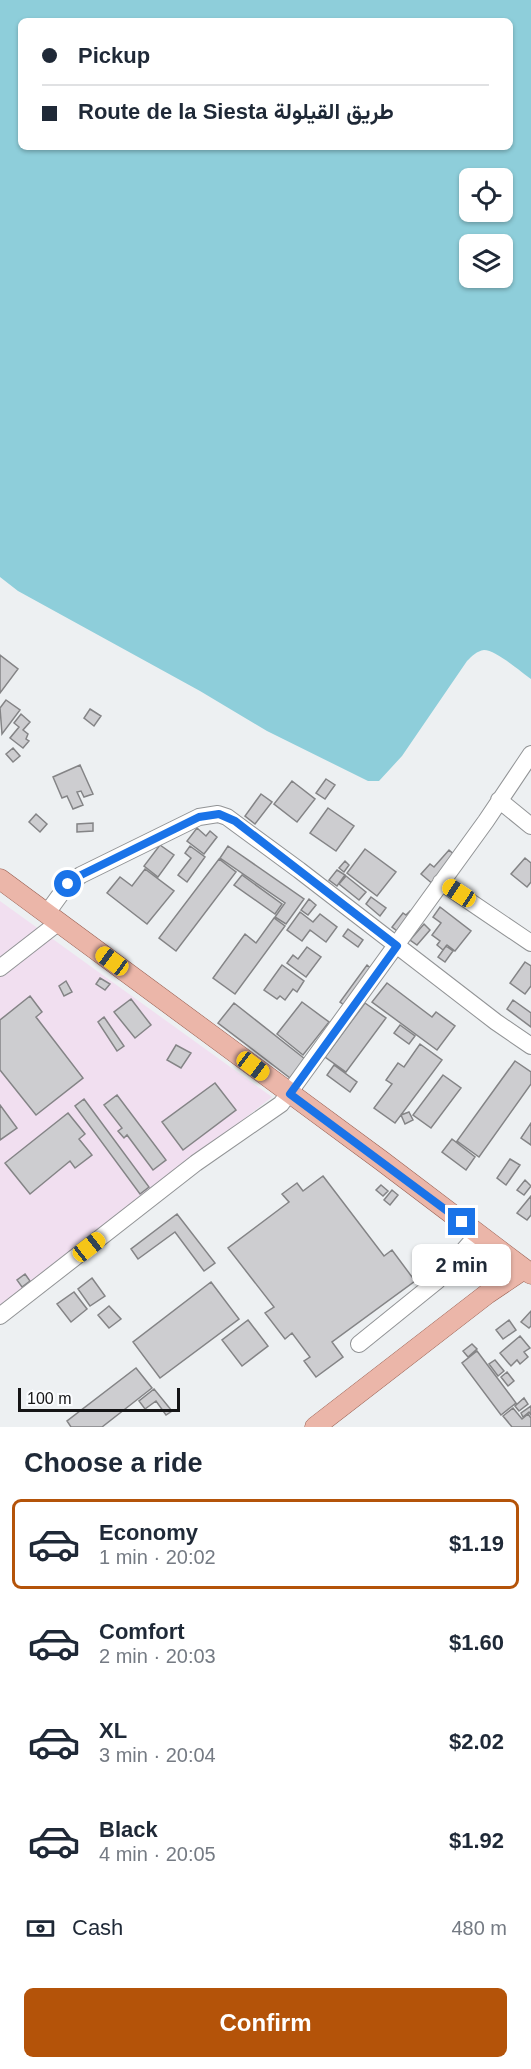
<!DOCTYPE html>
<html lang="en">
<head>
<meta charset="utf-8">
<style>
	:root { --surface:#fff; --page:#f2f2f3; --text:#1f2937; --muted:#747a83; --line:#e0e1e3; --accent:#b45309 }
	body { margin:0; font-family:Helvetica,Vazirmatn,sans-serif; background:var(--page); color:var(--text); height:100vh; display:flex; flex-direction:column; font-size:22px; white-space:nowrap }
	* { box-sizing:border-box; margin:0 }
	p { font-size:20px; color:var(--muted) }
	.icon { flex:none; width:33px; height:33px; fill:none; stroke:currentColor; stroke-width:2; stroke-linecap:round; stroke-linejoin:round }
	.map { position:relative; height:1427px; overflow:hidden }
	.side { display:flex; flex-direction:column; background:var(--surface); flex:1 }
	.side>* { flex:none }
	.hud { position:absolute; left:18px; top:18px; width:495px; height:132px; border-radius:9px; box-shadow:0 2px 4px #0004; display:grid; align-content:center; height:132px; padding:0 24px; background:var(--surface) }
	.buttons { position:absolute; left:459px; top:168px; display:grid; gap:12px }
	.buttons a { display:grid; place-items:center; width:54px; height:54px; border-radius:9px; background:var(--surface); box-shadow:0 2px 4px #0004; font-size:30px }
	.scale { position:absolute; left:18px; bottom:15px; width:162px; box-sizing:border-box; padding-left:6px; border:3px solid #151516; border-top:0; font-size:16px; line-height:21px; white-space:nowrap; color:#151516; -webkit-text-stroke:4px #fbfdff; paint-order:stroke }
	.end { position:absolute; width:27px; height:27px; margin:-14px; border:8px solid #1a73e8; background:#fff; box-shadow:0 0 0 3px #fff }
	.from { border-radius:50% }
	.bubble { position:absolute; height:42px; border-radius:9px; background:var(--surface); box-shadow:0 2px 4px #0004; font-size:20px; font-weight:800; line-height:42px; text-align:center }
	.car { position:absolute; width:18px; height:36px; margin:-18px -9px; border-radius:8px; box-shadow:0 0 4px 2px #0007; background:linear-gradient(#f5c518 24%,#345 0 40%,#f5c518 0 76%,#345 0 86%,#f5c518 0) }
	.hud b { display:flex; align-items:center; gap:21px; height:57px; font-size:22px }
	.hud b+b { border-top:2px solid var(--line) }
	.hud i { width:15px; height:15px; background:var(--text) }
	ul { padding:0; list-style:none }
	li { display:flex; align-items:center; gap:18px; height:90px; margin:0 12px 9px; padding:0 12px; border:3px solid transparent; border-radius:9px }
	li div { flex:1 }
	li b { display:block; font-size:22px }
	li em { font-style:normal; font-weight:800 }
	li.current { border-color:var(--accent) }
	li>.icon { width:54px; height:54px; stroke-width:1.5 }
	h2 { padding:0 24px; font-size:27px; line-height:72px }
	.pay { display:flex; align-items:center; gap:15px; height:66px; padding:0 24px; font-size:22px }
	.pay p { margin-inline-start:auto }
	.cta { display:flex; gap:12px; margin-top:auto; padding:12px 24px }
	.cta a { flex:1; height:69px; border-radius:9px; background:var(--accent); color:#fff; font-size:24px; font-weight:800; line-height:69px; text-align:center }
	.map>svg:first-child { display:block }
	.industrial { fill:#f1dff0 }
	.water { fill:#8eceda; fill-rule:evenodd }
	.building { fill:#cdcdd0; stroke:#848486; stroke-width:1.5 }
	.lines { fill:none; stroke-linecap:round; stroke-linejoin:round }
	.minor-casing { stroke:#929496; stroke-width:18 }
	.major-casing { stroke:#975e50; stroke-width:21 }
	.minor { stroke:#fff; stroke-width:16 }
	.major { stroke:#ebb6a9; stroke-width:20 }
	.route { stroke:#1a73e8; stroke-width:8 }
</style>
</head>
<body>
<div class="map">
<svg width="531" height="1427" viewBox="0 0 531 1427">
	<rect width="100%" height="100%" fill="#edf0f2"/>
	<path class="industrial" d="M0 901 272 1097 0 1310Z"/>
	<path class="water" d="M0 0H531V679C521 672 496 650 484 650 477 651 472 656 467 661L402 756 379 781H368L267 731 200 691 18 591 0 577ZM21 21H510V147H21ZM470 178H502V212H470ZM470 244H502V278H470Z"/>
	<path class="building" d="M0 655 18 669 0 693Z
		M6 700 20 710 2 734 0 708Z
		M90 709 101 716 94 726 84 718Z
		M21 714 30 722 23 730 28 734 26 739 29 741 23 748 10 738 19 727 14 723Z
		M13 748 20 756 13 762 6 754Z
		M80 765 93 794 84 797 81 791 77 792 83 805 73 809 67 796 62 798 53 777Z
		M326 779 335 785 325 799 316 793Z
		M292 781 315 799 297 822 274 804Z
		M261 794 272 802 255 824 245 816Z
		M328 808 354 826 336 851 310 833Z
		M36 814 47 824 40 832 29 822Z
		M93 823V831L77 832V824Z
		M197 828 206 836 210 831 217 837 204 854 187 841Z
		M160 845 174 855 158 877 144 866Z
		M190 846 205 857 187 882 178 875 191 858 185 853Z
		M228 846 304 899 286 924 275 917 285 903 220 858Z
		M365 849 396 872 377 896 347 873Z
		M449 850 457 857 434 885 421 874 430 864 434 867Z
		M525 858 531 863V882L527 887 511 874Z
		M219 859 236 872 176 951 159 938Z
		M345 861 349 865 344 872 339 868Z
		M145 869 174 891 147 924 107 893 120 877 132 886Z
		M337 870 345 875 337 886 329 880Z
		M242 875 282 904 275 914 234 885Z
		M346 876 366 892 359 900 339 884Z
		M371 897 386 908 380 916 366 904Z
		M309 899 316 905 308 915 301 910Z
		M440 907 471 931 455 951 447 945 443 950 437 945 440 941 432 935 441 923 433 917Z
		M410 911 415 915 401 934 392 927 403 913 406 915Z
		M300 912 313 922 320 914 337 927 326 942 310 930 302 941 287 930Z
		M274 918 285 926 235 994 213 978 245 934 256 943Z
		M424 924 430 930 417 945 410 940Z
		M348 929 363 940 358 947 343 936Z
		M446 946 453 951 445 962 438 957Z
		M307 947 321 957 306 977 287 963 293 955 298 959Z
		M525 962 531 966V986L525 994 510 983Z
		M282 965 304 981 297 992 293 989 285 1000 280 996 277 999 264 990Z
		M367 965 374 971 347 1007 340 1002Z
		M100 978 110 984 105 990 96 984Z
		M66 981 72 992 64 996 59 986Z
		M387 983 432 1017 436 1012 455 1026 437 1050 372 1002Z
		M30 996 42 1012 36 1017 83 1078 36 1115 0 1070V1020Z
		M131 999 151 1025 135 1038 114 1012Z
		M513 1000 531 1013V1027L507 1009Z
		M302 1002 329 1022 303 1055 277 1034Z
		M234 1003 305 1059 290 1078 218 1023Z
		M365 1003 386 1018 346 1072 325 1057Z
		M104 1017 124 1046 117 1051 98 1022Z
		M400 1025 415 1036 409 1044 394 1033Z
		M420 1044 442 1060 395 1123 374 1108 392 1084 386 1080 398 1063 404 1067Z
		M176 1045 191 1053 181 1068 167 1060Z
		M515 1061 531 1072V1084L479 1157 457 1141Z
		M334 1065 357 1082 350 1092 327 1075Z
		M443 1075 461 1088 431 1128 413 1115Z
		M215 1083 236 1110 183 1150 162 1122Z
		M117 1095 166 1160 153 1170 127 1135 124 1138 118 1131 122 1128 104 1105Z
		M84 1099 149 1187 140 1194 75 1106Z
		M0 1105 17 1128 0 1140Z
		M409 1112 413 1120 405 1124 401 1115Z
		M68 1113 85 1134 79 1139 92 1155 75 1168 70 1161 30 1194 5 1163Z
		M531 1123V1145L521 1138Z
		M452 1139 475 1157 466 1170 442 1152Z
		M510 1159 520 1165 506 1185 497 1178Z
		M323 1176 384 1256 392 1250 415 1281 332 1342 343 1357 316 1377 304 1361 310 1357 292 1333 285 1339 265 1313 274 1307 228 1248 289 1202 282 1194 297 1183 303 1191Z
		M525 1180 531 1186 524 1195 517 1190Z
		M381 1185 388 1191 383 1196 376 1190Z
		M392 1190 398 1195 390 1205 384 1200Z
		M531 1196V1215L527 1220 517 1213Z
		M177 1214 215 1263 204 1271 175 1232 138 1259 131 1249Z
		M25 1274 30 1281 22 1287 17 1280Z
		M92 1278 105 1296 90 1306 78 1289Z
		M211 1282 239 1319 160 1378 133 1342Z
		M74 1292 87 1309 71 1322 57 1304Z
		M109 1306 121 1319 109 1328 98 1315Z
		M531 1311V1326L529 1328 521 1322Z
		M248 1320 268 1346 242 1366 222 1340Z
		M509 1320 516 1330 503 1339 496 1330Z
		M520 1336 530 1348 524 1352 528 1357 520 1364 517 1360 511 1366 500 1353Z
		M472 1344 477 1349 468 1357 463 1351Z
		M477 1351 516 1403 501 1415 462 1363Z
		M495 1360 504 1371 498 1376 489 1364Z
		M136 1368 152 1388 102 1427H71L67 1421Z
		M507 1372 514 1381 508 1386 501 1377Z
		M154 1389 172 1411 166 1415 156 1401 145 1409 139 1401Z
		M524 1398 528 1404 519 1411 515 1406Z
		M531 1406V1415L529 1412 523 1417 521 1413Z
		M513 1408 522 1419 528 1414 531 1418V1427H512L503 1416Z"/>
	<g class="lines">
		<g class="minor-casing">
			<path id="minor" d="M499 800 531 826
				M441 882 531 943
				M47 913 68 884 81 875 199 817 218 814 227 817 299 870 496 1022 531 1046
				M0 968 59 922
				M0 1316 196 1163 281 1104 486 821 531 754
				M359 1344 437 1281 478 1234"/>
		</g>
		<g class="major-casing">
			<path id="major" d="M0 879 382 1161 531 1274
				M315 1427 487 1294 524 1269"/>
		</g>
		<use href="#minor" class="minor"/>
		<use href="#major" class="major"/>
	</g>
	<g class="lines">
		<path class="route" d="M68 884 81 875 199 817 219 814 235 821 397 946 290 1094 462 1222"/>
	</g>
</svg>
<div class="buttons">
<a><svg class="icon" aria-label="locate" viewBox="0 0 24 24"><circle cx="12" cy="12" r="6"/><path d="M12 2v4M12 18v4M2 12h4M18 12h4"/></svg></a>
<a><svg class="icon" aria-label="layers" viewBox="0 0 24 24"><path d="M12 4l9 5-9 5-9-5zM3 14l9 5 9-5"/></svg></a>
</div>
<div class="scale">100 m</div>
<i class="end from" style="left:68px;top:884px"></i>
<i class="end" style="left:462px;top:1222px"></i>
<div class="bubble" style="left:412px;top:1244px;width:99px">2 min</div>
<i class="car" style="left:459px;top:893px;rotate:303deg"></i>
<i class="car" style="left:112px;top:961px;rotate:306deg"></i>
<i class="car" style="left:253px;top:1066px;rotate:127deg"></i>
<i class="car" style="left:89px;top:1247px;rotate:52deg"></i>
<div class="hud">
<b><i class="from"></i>Pickup</b>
<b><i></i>Route de la Siesta طريق القيلولة</b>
</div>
</div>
<section class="side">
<h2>Choose a ride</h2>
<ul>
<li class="current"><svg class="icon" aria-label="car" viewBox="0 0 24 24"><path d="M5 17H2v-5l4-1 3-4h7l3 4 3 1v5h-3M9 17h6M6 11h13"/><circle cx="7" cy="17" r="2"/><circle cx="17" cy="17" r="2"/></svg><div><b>Economy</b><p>1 min · 20:02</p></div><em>$1.19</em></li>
<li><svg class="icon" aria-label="car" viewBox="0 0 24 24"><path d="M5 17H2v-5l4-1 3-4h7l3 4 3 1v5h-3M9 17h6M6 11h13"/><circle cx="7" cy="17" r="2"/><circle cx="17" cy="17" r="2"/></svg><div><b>Comfort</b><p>2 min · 20:03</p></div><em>$1.60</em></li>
<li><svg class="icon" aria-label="car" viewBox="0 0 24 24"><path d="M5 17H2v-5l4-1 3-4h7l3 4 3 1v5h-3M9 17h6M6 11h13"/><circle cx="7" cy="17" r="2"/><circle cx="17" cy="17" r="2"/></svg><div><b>XL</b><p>3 min · 20:04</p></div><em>$2.02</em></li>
<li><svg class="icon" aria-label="car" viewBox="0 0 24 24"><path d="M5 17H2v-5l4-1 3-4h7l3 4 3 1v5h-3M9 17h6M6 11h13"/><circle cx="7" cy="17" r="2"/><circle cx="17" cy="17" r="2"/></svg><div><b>Black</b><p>4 min · 20:05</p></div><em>$1.92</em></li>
</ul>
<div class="pay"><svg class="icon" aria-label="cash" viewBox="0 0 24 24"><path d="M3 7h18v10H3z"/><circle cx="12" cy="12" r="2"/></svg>Cash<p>480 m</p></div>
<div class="cta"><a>Confirm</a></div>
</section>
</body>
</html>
